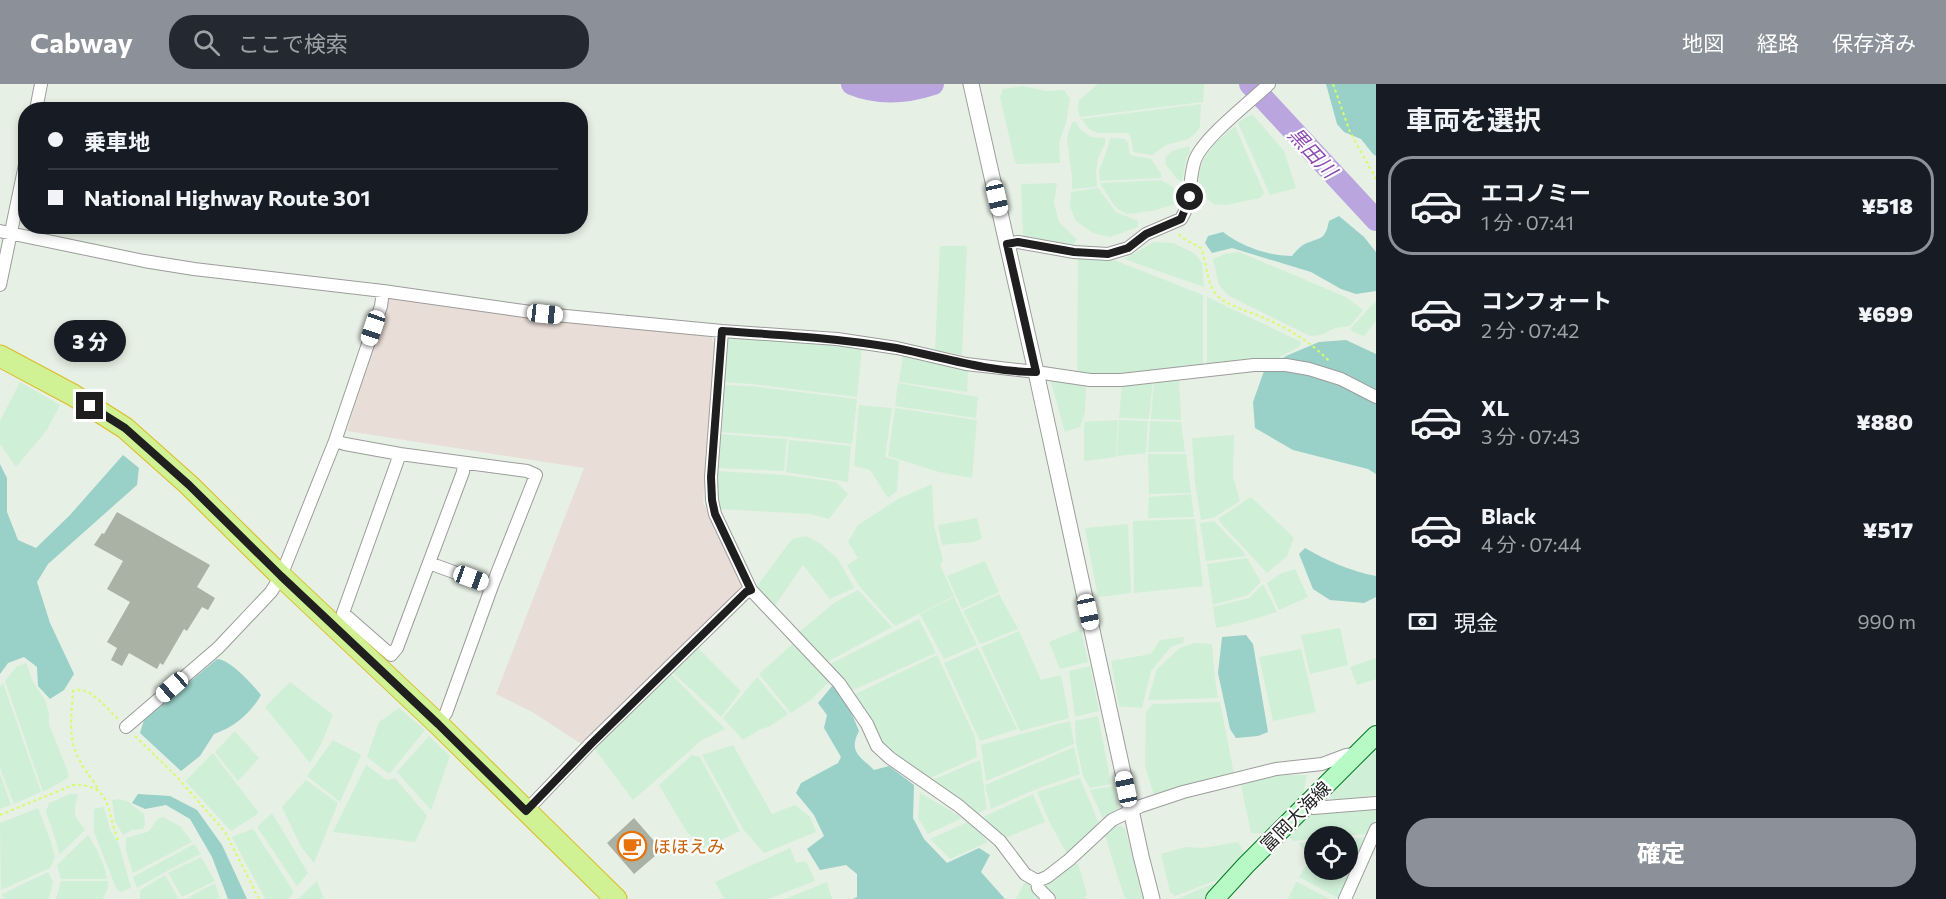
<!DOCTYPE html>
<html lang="ja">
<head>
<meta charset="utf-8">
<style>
	:root { --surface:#171b24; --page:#242831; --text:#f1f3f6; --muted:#9ea1a6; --line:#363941; --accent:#8c9099 }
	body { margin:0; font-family:Commissioner,"Noto Sans JP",sans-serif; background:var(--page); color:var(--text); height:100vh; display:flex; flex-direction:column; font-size:22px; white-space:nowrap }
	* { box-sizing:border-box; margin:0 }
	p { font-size:20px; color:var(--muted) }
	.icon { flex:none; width:33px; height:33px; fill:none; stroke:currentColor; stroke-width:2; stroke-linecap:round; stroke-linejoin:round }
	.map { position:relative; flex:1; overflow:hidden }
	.drawer { display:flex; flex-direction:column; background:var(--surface); width:570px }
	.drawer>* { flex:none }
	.banner { position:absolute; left:18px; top:18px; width:570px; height:132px; border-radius:24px; box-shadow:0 3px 9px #0003; display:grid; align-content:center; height:132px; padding:0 30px; background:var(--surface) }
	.tools { position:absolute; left:1304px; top:742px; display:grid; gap:12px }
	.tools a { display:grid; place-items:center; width:54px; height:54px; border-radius:50%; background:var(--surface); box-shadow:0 3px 9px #0003; font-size:30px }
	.end { position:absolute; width:27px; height:27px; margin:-14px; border:8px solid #1f1f1f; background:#fff; box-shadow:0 0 0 3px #fff }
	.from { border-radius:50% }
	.bubble { position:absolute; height:42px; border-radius:21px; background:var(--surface); box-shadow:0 3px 9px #0003; font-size:20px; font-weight:800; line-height:42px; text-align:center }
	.car { position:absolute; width:18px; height:36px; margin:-18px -9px; border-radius:8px; box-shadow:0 0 4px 2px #0007; background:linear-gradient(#fff 24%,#345 0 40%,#fff 0 76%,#345 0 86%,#fff 0) }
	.banner b { display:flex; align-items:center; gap:21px; height:57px; font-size:22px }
	.banner b+b { border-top:2px solid var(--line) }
	.banner i { width:15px; height:15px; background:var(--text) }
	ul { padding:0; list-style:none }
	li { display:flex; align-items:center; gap:18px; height:99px; margin:0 12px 9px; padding:0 18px; border:3px solid transparent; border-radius:24px }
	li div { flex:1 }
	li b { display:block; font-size:22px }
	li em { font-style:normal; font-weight:800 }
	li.active { border-color:var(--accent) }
	li>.icon { width:54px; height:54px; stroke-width:1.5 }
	h2 { padding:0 30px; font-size:27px; line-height:72px }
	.pay { display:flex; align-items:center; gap:15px; height:66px; padding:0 30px; font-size:22px }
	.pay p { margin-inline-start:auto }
	.primary-button { display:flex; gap:12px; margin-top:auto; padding:12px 30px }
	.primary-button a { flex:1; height:69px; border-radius:24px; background:var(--accent); color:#fff; font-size:24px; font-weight:800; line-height:69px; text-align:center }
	header { display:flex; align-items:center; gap:36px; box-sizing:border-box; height:84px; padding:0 30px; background:var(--accent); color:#fff }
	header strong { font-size:28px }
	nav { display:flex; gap:33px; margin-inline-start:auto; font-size:21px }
	.search { width:420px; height:54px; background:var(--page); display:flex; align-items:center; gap:15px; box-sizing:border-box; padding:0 21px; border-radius:24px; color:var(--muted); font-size:22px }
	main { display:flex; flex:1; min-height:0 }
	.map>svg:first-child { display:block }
	.industrial { fill:#e9ddd7 }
	.farmland { fill:#d0efd7 }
	.forest { fill:#99d0c8 }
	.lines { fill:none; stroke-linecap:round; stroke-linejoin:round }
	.river { stroke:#bba5de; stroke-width:22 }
	.building { fill:#a9b2a4 }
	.minor-casing { stroke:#9c9c9c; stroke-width:14 }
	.tertiary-casing { stroke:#9c9c9c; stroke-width:17 }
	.secondary-casing { stroke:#037822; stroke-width:20 }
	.trunk-casing { stroke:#ddba22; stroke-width:23 }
	.path { stroke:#d6fc6a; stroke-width:2; stroke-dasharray:3 3; stroke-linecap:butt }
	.minor { stroke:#fff; stroke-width:12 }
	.tertiary { stroke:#fff; stroke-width:15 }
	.secondary { stroke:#b8fac6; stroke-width:18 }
	.trunk { stroke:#d0f194; stroke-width:21 }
	.route { stroke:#1f1f1f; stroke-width:8 }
	.labels { text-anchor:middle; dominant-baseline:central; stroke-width:4.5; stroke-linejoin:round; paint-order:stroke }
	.street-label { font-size:18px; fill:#1f1f1f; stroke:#fff }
	.food-label { font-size:18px; fill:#c56008; stroke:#fff; text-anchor:start }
	.water-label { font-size:20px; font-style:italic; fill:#8d4ab0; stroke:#fff }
</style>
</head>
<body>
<header>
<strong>Cabway</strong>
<div class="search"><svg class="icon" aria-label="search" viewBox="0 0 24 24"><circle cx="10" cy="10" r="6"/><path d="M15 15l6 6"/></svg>ここで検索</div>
<nav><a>地図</a><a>経路</a><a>保存済み</a></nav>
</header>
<main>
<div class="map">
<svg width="1376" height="815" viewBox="0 0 1376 815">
	<rect width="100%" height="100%" fill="#e7f0e5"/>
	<path class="industrial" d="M388 211 540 232 711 252 714 260 703 418 742 500 740 508 583 661 534 629 496 610 584 384 347 347Z"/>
	<path class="farmland" d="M1098 0H1204L1203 18 1080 33 1078 26 1079 16Z
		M1022 2 1046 7 1064 6 1070 15 1066 39 1059 59 1060 79 1018 80 1015 78 1000 13 1003 5Z
		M1201 20 1200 43 1196 49 1188 55 1166 61 1152 71 1133 68 1131 54 1128 49H1098L1089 45 1081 35Z
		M1253 31 1284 67 1296 104 1270 111 1238 39 1246 33Z
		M1075 37 1081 46 1091 53 1105 54V60L1098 74 1096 88 1097 103 1072 105V93L1067 53 1072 39Z
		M1235 42 1264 109 1260 114 1226 121 1214 120 1199 109V89L1204 75 1214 60Z
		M1111 54 1125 55 1128 58 1130 71 1151 75 1161 90V94L1100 97 1099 87Z
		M1189 62 1190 67 1186 76 1182 98 1177 95 1166 81 1165 74 1172 67Z
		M1161 96 1173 103 1179 113V119L1152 127 1127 130 1119 126 1113 120 1100 99Z
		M1057 99 1054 119 1059 138 1077 156 1073 160 1023 152 1021 100Z
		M1098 104 1116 128 1138 137V143L1110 153 1093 149 1076 137 1070 123 1071 108Z
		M1154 158 1173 159 1194 169 1202 179 1204 203 1124 175Z
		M940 162H967L962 271 935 266Z
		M1239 168 1346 213 1363 226 1350 242 1335 244 1321 251 1310 252 1229 212 1219 201 1213 175 1225 170Z
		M1078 175 1114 176 1203 211V283L1121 292 1077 290Z
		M1207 213 1301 258 1300 262 1271 278 1207 282Z
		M1376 217V237L1364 252 1353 248 1350 245Z
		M732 252 836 259 862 264 857 313 751 300 723 298 726 258Z
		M903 271 968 285 967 308 899 298Z
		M1179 294 1181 336 1151 335 1154 296Z
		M1054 296 1086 302 1085 329 1080 343 1065 348 1051 298Z
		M1153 296 1149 335 1119 334 1122 300Z
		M20 298 60 321 47 346 16 383 0 360V337Z
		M898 299 978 313 976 334 895 322Z
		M722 301 750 302 857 315 852 360 790 353 720 348Z
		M859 321 892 324 885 373 899 377 897 407 888 414 870 386 854 382Z
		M895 324 977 336 972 394 939 388 888 372Z
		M1118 336 1116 373 1084 377V338Z
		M1119 336 1148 337 1146 369 1117 372Z
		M1150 337 1181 338 1185 368H1148Z
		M720 350 787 355 784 387 717 384Z
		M1234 351 1233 393 1240 417 1215 433 1201 436 1195 399 1192 354Z
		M789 356 851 362 848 398 786 388Z
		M1148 370H1186L1191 409 1149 410Z
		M717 387 784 391 836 398 848 410 829 435 811 430 720 425 716 408Z
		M932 400 934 441 943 477 940 481 954 512 895 542 859 502 847 481 858 474 848 458 858 441 898 415Z
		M1191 410 1194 433 1148 434 1149 413Z
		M1251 413 1294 454 1287 472 1267 489 1220 438 1219 434Z
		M977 434 982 454 974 458 942 461 938 441Z
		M1195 435 1203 502 1134 509 1133 437Z
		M1214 437 1242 466 1246 472 1206 477 1200 439Z
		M1128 440 1131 509 1098 513 1085 444Z
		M806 452 821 460 838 475 854 504 830 515 803 481 774 523 765 513 757 502 792 455Z
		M1247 474 1261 498 1248 511 1213 521 1207 480Z
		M985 477 999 508 962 525 947 492Z
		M1295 485 1308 513 1279 526 1267 499 1282 489Z
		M1263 500 1277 528 1240 539 1216 544 1213 523 1249 514Z
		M858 506 892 543 827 578 799 548 834 519Z
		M999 510 1018 545 980 560 963 527Z
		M954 513 977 561 944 575 920 530Z
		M919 535 936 569 851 607 830 580Z
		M1340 544 1348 581 1310 590 1301 551Z
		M1081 545 1088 578 1060 585 1049 558Z
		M1019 547 1041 596 1061 591 1069 634 1020 647 981 563Z
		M1184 553 1183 559 1171 563 1151 587 1142 624 1119 622 1111 577 1151 570 1160 556Z
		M795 558 830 597 809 617 791 629 759 590Z
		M1194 559 1212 560 1215 595 1218 614 1148 616 1157 585 1180 564Z
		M696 562 741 607 721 633 671 587Z
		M978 564 1017 645 980 657 944 579Z
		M1301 565 1316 628 1273 637 1259 573Z
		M937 571 975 653 977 673 928 695 883 662 853 611Z
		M1376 574V595L1357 601 1350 583Z
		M26 579 33 598 45 616 49 629V641L68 688V694L43 708 5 597 17 582Z
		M1090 582 1099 627 1075 633 1069 587Z
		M670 589 725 645 702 656 633 716 594 664Z
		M757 593 788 630 770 642 759 646 743 656 723 634Z
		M290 598 333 631 322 658 310 679 265 623Z
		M3 599 41 708 14 720 0 684V602Z
		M1220 618 1234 690 1154 711 1145 682 1146 628 1153 620Z
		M399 624 425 646 389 690 367 673 379 638Z
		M1098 632 1111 700 1090 704 1083 692 1076 659 1075 637Z
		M1070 637 1074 660 986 697 981 661Z
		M235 647 259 674 238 697 215 668Z
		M429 652 450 672 431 726 397 688Z
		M333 656 361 671 340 718 307 692Z
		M733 661 772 730 795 721 810 733 816 748 764 769 743 745 702 671Z
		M1376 662V711L1341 716 1324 713Z
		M1074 663 1080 690 1034 706 991 725 985 701Z
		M213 669 259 729 231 747 185 697Z
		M692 671 700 673 740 747 704 764 687 748 659 701Z
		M980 676 987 725 976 730 930 697Z
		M366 681 387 696 395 694 427 732 415 758 333 748Z
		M0 690 11 721 0 725Z
		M1276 691H1307L1302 714 1268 750 1251 749 1241 701Z
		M1080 694 1100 742 1068 772 1049 737 1037 708Z
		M306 696 338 719 314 779 301 763 282 723Z
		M1114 702 1119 729 1104 737 1090 706Z
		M920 709 951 727 962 734 928 750 918 734Z
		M70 710H78L75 722V732L85 746 59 771 56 757 46 728 49 719Z
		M1033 710 1045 738 1005 754 981 734Z
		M118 715 127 717 144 730 145 741 143 745 132 746 123 751 115 737 112 716Z
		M104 723 110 745 119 761 131 804 120 808 116 804 94 748V725Z
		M38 724 51 758 55 774 50 784 1 806 0 739Z
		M1376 726V733L1370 750 1314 753V755L1294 757 1286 751 1307 730 1314 731Z
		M272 729 308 789 297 802 257 743Z
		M163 733 180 742 192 758 133 789 126 767V754L147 748 151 745 157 735Z
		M970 737 988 758 950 775 930 755Z
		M1117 741 1125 744 1143 815H1125L1105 752Z
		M253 745 294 808 288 815H265L232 753Z
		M88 751 98 768 105 785 107 795H61L57 781Z
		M1369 753 1338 814 1299 793 1311 773 1298 759 1314 758V786H1347V755Z
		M1238 758 1246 771 1225 793 1175 812 1170 808 1161 770 1186 763 1203 764Z
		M194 760 201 770 167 787 137 804 133 793Z
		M790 764 796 779 806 777 815 797 768 815H724L715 798Z
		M201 773 215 797 182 813 168 789Z
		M1072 779 1078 780 1087 810 1085 815H1057L1051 812 1043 800Z
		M48 788 53 798 49 815H4L2 810Z
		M165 791 179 815H140V806Z
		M61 797H108V804L103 815H56Z
		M317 797 324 815H298Z
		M827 798 832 815H785Z
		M1296 798H1297L1330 815H1288Z
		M215 799 220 815H185Z
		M1024 799 1031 800 1039 815H1016Z
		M1212 800 1217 805 1206 815H1177Z"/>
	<path class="forest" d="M1326 0H1376V72L1373 70 1361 55 1344 48 1337 40Z
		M1339 132 1364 153 1376 168V207L1356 210 1341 205 1311 188 1232 164 1212 169 1205 159 1208 152 1223 148C1241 162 1268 172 1292 172 1296 167 1301 161 1307 159 1323 153 1325 155 1329 137Z
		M1346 256 1376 270V390L1368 385 1293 366 1255 344 1253 318 1264 287 1286 272 1319 258Z
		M123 371 139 384 137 401 48 480 37 498 50 539 74 590 64 606 50 615 38 602 37 583 24 573 8 579 0 590V380L7 394V428L18 456 36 464 70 431Z
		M1305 464C1328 477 1349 487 1376 492V513L1364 519 1330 516 1313 505 1299 470Z
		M1246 551 1253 560 1268 648 1258 652 1236 654 1230 645 1218 589 1222 553Z
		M217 575C231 576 252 600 261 611 250 630 234 643 214 650L200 672 181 687 140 649 144 636Z
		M833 601 849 623 859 647C848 668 860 672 874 686L889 682 914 701 913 734 924 755 947 779 979 764 990 771 981 788 1005 815H853L857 813V790L846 781 820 786 807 765 824 752 814 731 796 709 801 699 838 679 841 673 824 644 827 631 818 619Z
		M138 710 170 712 197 726 222 761 247 815H228L212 773 190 735 166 721 145 725 132 719Z"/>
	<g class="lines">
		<path class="river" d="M852 0C879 11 906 9 933 0
			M1250 0 1376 136"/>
	</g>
	<path class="building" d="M117 428 210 481 197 503 215 514 208 526 202 523 187 547 184 545 163 581 160 579 157 585 129 569 122 582 111 576 117 564 107 558 130 518 107 505 123 477 94 461 102 449 104 450Z
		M634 734 662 766 634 790 607 759Z"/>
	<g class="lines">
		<g class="minor-casing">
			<path id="minor" d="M36 26 41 0
				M0 147 144 177 194 185 383 207 545 230 722 247 837 255 897 264 966 280 1036 288 1090 296H1121L1254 281H1286L1309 285 1341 295 1376 313
				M1007 160 1018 158 1074 168 1108 170 1128 164 1146 150 1181 135C1193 116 1188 96 1195 76 1203 54 1250 18 1269 0
				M0 201 26 76
				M722 247 711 393 712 416 715 430 751 506 839 599 867 640 877 662 890 674 959 722 986 745 1000 757 1025 790 1037 797 1047 793 1069 776 1112 736 1141 722 1183 708 1276 685 1322 680 1346 671 1354 670
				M335 357 345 360 400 370 527 387 536 391 492 502 446 629 438 640
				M400 370 343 529 391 571 397 564 463 388 464 379
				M429 479 492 502
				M126 643 218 564 271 508 281 492 335 357 381 222 383 207
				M1306 721 1313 724 1376 719
				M526 727 590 660 746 508 751 506
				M1037 797 1038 804 1049 815
				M1345 815 1376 745"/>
		</g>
		<g class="tertiary-casing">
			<path id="tertiary" d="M971 0 1036 288 1141 772 1152 815"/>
		</g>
		<g class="secondary-casing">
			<path id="secondary" d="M1215 815 1246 781 1376 651"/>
		</g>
		<g class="trunk-casing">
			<path id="trunk" d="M0 272 73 311 125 344 189 401 281 492 438 640 616 815"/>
		</g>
		<path class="path" d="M1333 0 1350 48 1376 95
			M1179 150 1181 153 1201 164C1207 178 1206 196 1215 209 1225 222 1249 227 1264 234 1289 245 1311 258 1330 278
			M135 652 178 694 225 748 259 815
			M97 704 96 701C67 663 70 653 73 607 89 600 107 625 118 635
			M0 731 73 701C113 700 106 727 118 756"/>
		<use href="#minor" class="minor"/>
		<use href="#tertiary" class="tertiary"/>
		<use href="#secondary" class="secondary"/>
		<use href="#trunk" class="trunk"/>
	</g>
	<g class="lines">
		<path class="route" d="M90 322 125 344 189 401 281 492 438 640 526 727 591 660 746 508 751 506 715 430 712 416 711 393 722 247C780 251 838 254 896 264 942 273 988 288 1036 288L1007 160 1018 158 1074 168 1108 170 1128 164 1146 150 1181 135 1190 113"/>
	</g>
	<defs>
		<g id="cafe-ring" transform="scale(1.5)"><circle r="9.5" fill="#fff" stroke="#e8710a" stroke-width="1.5"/><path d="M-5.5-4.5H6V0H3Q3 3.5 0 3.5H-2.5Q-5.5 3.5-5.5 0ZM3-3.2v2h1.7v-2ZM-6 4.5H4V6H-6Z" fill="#e8710a"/></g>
	</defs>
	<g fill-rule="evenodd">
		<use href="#cafe-ring" x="632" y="762"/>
	</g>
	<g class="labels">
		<g class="street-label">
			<text transform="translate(1295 732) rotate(-45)">富岡大海線</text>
		</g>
		<g class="food-label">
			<text x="653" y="762">ほほえみ</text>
		</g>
		<g class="water-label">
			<text transform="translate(1313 68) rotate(47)">黒田川</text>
		</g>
	</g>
</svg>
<div class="tools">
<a><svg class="icon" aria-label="locate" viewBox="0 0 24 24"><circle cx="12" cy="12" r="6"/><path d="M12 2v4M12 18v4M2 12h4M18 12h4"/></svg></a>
</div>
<i class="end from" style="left:1190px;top:113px"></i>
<i class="end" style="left:90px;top:322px"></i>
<div class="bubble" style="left:54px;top:236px;width:72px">3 分</div>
<i class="car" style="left:997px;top:114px;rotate:167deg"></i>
<i class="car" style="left:545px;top:230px;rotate:96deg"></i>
<i class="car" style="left:373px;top:244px;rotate:199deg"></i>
<i class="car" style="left:471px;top:494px;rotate:110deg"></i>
<i class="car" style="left:1088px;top:528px;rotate:168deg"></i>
<i class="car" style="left:172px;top:603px;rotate:229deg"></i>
<i class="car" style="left:1126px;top:705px;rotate:348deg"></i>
<div class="banner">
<b><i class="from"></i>乗車地</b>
<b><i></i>National Highway Route 301</b>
</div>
</div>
<section class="drawer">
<h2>車両を選択</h2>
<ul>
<li class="active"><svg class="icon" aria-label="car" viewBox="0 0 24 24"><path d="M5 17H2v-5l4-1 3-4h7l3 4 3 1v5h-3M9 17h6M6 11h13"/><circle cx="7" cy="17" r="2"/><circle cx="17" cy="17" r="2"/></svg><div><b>エコノミー</b><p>1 分 · 07:41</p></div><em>¥518</em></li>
<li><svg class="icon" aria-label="car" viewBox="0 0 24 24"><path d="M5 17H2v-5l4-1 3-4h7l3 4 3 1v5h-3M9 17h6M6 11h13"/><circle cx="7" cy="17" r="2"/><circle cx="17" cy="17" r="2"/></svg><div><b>コンフォート</b><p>2 分 · 07:42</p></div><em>¥699</em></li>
<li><svg class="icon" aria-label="car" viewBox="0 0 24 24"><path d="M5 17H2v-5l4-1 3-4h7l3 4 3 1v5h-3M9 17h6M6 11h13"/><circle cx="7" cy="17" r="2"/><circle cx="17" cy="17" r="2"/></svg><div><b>XL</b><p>3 分 · 07:43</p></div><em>¥880</em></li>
<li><svg class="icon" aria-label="car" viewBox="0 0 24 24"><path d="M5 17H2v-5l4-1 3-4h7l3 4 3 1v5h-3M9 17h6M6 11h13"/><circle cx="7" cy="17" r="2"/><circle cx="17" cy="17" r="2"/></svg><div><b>Black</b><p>4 分 · 07:44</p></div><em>¥517</em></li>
</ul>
<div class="pay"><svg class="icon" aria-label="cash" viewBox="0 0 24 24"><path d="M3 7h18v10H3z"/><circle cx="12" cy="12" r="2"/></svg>現金<p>990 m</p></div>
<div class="primary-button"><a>確定</a></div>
</section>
</main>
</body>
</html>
